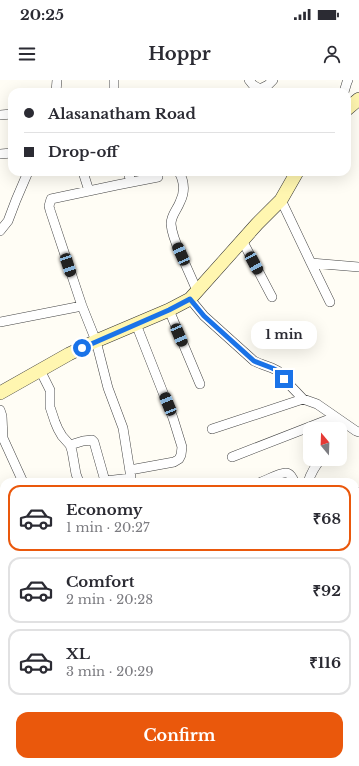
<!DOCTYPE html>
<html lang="en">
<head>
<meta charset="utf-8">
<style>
	:root { --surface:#fff; --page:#f7f7f7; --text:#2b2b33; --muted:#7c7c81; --line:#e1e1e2; --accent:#ea580c }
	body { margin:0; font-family:"Libre Baskerville",serif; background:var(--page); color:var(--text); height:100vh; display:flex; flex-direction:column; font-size:15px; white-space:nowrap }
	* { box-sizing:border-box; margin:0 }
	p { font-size:13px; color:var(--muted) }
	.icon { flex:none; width:22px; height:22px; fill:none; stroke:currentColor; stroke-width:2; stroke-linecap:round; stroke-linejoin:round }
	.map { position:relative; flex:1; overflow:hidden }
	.details { position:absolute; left:0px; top:398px; width:359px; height:288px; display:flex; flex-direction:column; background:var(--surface); border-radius:12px 12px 0 0; box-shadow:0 4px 16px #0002 }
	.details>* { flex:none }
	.guide { position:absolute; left:8px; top:8px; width:343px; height:88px; border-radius:12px; box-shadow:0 4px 16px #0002; display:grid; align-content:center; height:88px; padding:0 16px; background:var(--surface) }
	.needle { width:26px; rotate:341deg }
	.tools { position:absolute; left:303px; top:342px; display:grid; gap:8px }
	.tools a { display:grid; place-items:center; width:44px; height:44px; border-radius:8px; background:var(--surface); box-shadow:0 4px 16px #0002; font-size:20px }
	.end { position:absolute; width:18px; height:18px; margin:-9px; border:5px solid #1a73e8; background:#fff; box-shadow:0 0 0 2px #fff }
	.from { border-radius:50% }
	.bubble { position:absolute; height:28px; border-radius:12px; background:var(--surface); box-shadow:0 4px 16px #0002; font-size:13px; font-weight:700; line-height:28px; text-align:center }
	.car { position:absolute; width:12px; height:24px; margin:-12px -6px; border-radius:5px; box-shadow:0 0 3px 1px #0007; background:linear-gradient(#222 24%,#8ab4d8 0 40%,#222 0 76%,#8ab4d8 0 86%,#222 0) }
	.guide b { display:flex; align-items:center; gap:14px; height:38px; font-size:15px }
	.guide b+b { border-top:1px solid var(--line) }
	.guide i { width:10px; height:10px; background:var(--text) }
	ul { padding:7px 0 0; list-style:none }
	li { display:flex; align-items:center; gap:12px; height:66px; margin:0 8px 6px; padding:0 8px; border:2px solid var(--line); border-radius:12px }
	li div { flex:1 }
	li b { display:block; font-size:15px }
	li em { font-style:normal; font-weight:700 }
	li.current { border-color:var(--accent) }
	li>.icon { width:36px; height:36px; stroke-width:1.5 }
	.primary-button { display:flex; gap:8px; margin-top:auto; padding:8px 16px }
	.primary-button a { flex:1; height:46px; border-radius:12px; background:var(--accent); color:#fff; font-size:16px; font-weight:700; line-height:46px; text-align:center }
	.status { display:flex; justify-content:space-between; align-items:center; height:28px; padding:0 20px; background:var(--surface); direction:ltr }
	.status svg { height:11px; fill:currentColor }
	header { display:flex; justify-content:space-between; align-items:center; height:52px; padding:0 16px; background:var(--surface); font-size:18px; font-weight:700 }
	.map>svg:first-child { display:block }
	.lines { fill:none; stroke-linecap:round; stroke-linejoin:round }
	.minor-casing { stroke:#444; stroke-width:10 }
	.secondary-casing { stroke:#333; stroke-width:14 }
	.minor { stroke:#fff; stroke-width:9 }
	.secondary { stroke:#fff6b0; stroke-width:13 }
	.route { stroke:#1a73e8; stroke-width:5 }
</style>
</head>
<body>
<div class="status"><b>20:25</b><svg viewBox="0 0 49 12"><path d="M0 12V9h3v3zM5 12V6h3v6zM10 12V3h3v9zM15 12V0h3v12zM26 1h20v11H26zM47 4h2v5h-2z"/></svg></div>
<header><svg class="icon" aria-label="menu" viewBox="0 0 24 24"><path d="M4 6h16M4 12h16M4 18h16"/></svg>Hoppr<svg class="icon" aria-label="person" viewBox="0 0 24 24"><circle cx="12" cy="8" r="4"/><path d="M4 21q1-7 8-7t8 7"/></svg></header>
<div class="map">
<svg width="359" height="686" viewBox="0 0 359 686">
	<rect width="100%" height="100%" fill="#fffdf5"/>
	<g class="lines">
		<g class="minor-casing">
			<path id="minor" d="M114 0V12
				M249 0 253 5 260 9 268 5 273 0
				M56 12 57 0
				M344 12 347 2 348 0
				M0 35 12 34
				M0 74 12 73
				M83 92 89 111
				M128 92 131 102
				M179 92C184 101 185 112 180 122 177 130 171 135 171 144 172 156 177 166 182 177 187 188 192 199 197 211
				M281 120 311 183 359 187
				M0 151 8 141 16 120 28 92
				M242 160 272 217
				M311 183 330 222
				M190 219 204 236 254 281 261 284 272 288 278 291 284 299 303 319 317 324 356 351 359 352
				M169 230 200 304
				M0 242 82 226
				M40 290 50 310V327L55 342 58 349 62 356 70 365 72 371 76 394 79 402
				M0 330 2 336 3 358 23 402
				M330 339 335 349
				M212 349 303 319
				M70 365 83 361 92 360 94 362 105 401
				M232 377 335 337
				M130 390 174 382 179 379 181 375 182 367 173 338 136 244
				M105 402V401L131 398 123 348 108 308 96 261 82 226 50 130 49 126 51 119 117 105 158 97
				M261 402C267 400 281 392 286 393 290 393 293 398 294 402
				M308 402C311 393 315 386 321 379
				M355 414 359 412
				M0 497H4
				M355 513 359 511
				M355 522 359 532
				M0 534H4
				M0 584H4
				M355 618 359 616
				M355 640 359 648
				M195 682 196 686
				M34 686 35 682
				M356 686 359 682"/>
		</g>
		<g class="secondary-casing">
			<path id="secondary" d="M347 29 359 19
				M0 313 69 274 96 261 169 230 190 219 257 144 281 120 297 92"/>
		</g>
		<use href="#minor" class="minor"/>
		<use href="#secondary" class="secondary"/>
	</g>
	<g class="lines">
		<path class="route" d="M82 268 169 230 190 219 204 236 254 281 272 288 278 291 284 299"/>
	</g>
</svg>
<div class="tools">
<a><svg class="needle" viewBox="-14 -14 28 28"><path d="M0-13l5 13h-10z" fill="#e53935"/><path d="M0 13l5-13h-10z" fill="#7c7c81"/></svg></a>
</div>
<i class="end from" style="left:82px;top:268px"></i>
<i class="end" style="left:284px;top:299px"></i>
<div class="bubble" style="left:251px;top:241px;width:66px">1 min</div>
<i class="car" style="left:181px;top:174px;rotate:336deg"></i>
<i class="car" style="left:254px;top:183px;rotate:152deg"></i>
<i class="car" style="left:68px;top:185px;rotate:162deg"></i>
<i class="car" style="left:179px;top:255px;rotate:157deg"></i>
<i class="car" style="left:168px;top:324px;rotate:338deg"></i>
<div class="guide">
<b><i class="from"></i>Alasanatham Road</b>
<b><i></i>Drop-off</b>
</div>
<section class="details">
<ul>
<li class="current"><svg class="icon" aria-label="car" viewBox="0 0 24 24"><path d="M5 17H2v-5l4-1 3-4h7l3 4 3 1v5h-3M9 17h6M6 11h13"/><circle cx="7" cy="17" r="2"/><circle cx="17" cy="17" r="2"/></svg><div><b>Economy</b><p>1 min · 20:27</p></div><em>₹68</em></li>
<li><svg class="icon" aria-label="car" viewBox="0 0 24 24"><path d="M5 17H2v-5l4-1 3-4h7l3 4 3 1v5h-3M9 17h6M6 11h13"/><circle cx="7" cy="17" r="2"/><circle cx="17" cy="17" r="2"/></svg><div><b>Comfort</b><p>2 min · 20:28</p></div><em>₹92</em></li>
<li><svg class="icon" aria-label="car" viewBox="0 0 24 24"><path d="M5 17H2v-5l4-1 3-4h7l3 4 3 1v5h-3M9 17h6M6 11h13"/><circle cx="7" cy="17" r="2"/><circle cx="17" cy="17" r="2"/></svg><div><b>XL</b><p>3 min · 20:29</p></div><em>₹116</em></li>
</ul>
<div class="primary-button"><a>Confirm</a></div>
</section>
</div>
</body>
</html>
